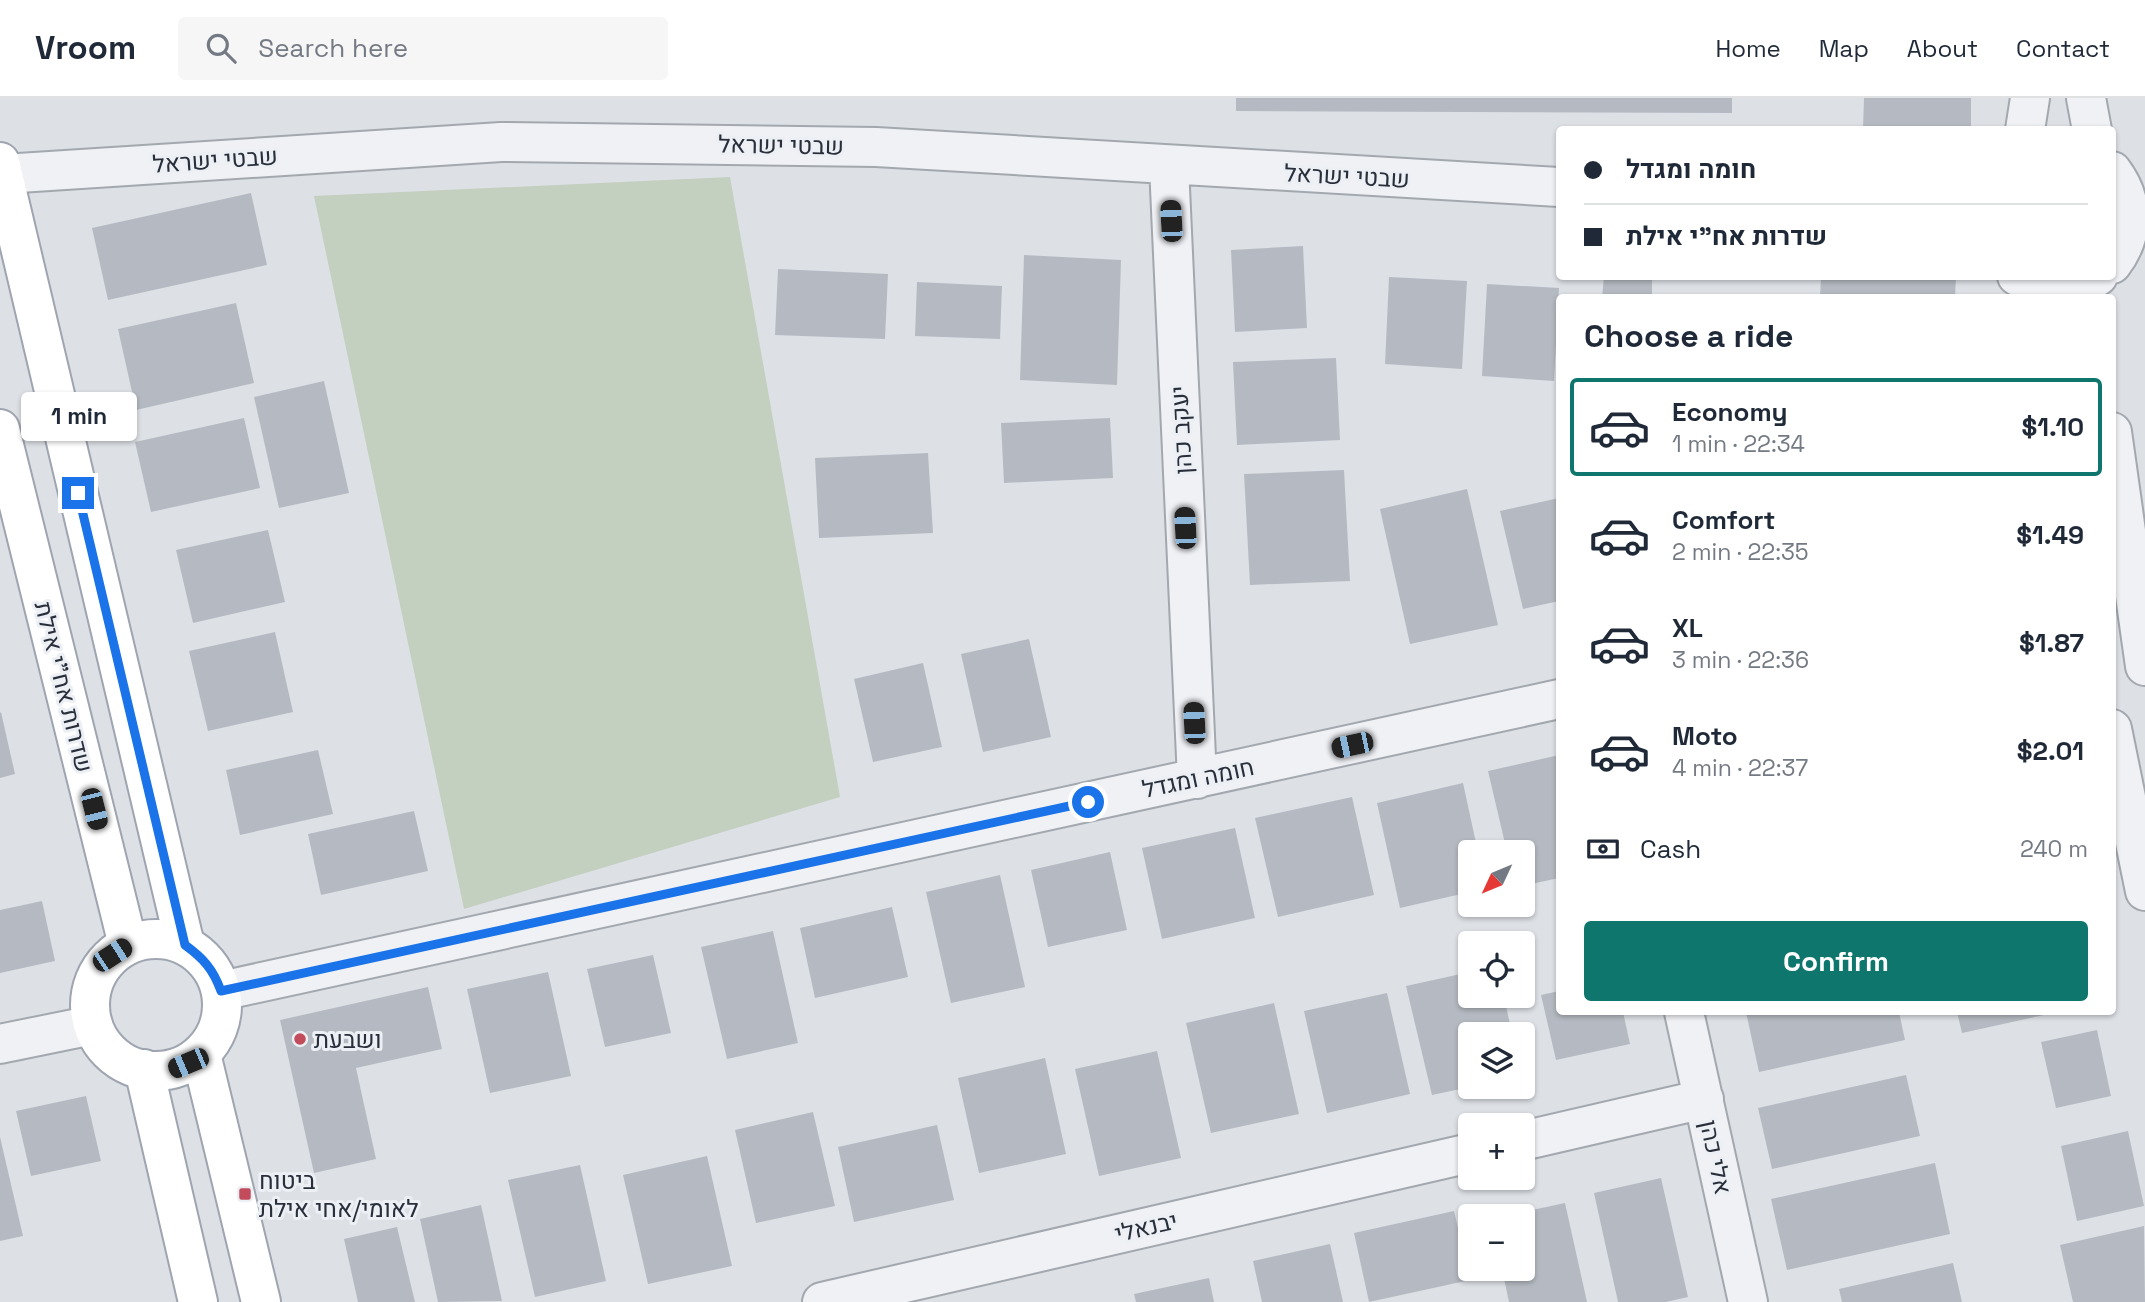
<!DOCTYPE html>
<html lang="en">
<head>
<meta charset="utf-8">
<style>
	:root { --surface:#fff; --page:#f6f6f7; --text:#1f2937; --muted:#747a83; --line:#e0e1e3; --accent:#0f766e }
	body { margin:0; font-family:"Space Grotesk",Heebo,sans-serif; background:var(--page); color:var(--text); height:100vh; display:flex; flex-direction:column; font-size:26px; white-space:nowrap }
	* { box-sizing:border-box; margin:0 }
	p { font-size:23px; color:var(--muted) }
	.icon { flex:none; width:38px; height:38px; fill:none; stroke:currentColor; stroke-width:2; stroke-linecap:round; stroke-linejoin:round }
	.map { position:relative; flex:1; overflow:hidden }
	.details { position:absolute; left:1556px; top:196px; width:560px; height:721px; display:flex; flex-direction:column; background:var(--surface); border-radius:7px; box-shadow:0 2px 5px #0004 }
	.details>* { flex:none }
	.banner { position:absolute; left:1556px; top:28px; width:560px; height:154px; border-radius:7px; box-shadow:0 2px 5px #0004; display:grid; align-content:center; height:154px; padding:0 28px; background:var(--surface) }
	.needle { width:46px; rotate:226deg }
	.controls { position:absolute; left:1458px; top:742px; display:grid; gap:14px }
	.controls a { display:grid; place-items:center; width:77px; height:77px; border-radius:7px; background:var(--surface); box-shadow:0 2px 5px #0004; font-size:35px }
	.end { position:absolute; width:32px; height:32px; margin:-16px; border:9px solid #1a73e8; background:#fff; box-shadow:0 0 0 4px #fff }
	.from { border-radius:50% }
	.bubble { position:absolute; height:49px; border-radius:7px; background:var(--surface); box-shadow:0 2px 5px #0004; font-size:23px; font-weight:600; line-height:49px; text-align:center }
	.car { position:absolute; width:21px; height:42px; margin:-21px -10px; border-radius:9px; box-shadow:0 0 5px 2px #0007; background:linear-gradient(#222 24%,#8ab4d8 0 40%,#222 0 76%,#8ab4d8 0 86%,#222 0) }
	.banner b { display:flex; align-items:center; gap:24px; height:66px; font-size:26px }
	.banner b+b { border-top:2px solid var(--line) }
	.banner i { width:18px; height:18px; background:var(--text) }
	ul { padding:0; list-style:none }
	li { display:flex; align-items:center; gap:21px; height:98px; margin:0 14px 10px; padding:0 14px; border:4px solid transparent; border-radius:7px }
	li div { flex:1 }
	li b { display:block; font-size:26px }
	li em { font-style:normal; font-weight:600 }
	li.current { border-color:var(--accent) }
	li>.icon { width:63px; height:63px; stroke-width:1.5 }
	h2 { padding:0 28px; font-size:32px; line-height:84px }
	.pay { display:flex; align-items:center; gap:18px; height:77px; padding:0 28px; font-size:26px }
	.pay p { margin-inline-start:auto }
	.cta { display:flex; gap:14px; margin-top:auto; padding:14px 28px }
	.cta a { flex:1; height:80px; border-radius:7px; background:var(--accent); color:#fff; font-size:28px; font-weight:600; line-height:80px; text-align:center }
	header { display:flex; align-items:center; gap:42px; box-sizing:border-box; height:98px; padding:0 35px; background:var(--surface); border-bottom:2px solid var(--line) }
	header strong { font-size:33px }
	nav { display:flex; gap:38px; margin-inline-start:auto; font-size:24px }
	.search { width:490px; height:63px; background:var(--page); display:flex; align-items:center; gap:18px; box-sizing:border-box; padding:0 24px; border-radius:7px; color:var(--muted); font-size:26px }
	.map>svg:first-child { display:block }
	.green { fill:#c3cfbf }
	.building { fill:#b5bac2 }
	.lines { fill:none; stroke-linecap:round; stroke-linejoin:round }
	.minor-casing { stroke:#a3a8af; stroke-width:42 }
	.major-casing { stroke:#9ea5b0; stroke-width:42 }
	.minor { stroke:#eff1f5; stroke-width:38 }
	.major { stroke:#fff; stroke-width:38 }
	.route { stroke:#1a73e8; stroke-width:9 }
	.poi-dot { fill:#c24b5c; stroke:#eceff4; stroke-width:2.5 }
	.labels { text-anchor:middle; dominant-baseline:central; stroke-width:6; stroke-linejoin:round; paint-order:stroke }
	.street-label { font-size:24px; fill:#282f3b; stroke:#eceff4 }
	.poi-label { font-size:24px; fill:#282f3b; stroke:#eceff4; text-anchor:start }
</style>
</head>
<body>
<header>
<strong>Vroom</strong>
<div class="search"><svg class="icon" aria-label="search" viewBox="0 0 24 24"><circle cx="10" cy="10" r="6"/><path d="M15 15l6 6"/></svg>Search here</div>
<nav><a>Home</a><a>Map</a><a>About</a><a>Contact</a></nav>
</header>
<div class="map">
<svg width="2145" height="1204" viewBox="0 0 2145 1204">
	<rect width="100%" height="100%" fill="#dde1e6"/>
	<path class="green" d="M730 79 840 699 464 811 314 98Z"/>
	<path class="building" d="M1236 0H1732V15L1236 13Z
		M1864 0H1971V32H1863Z
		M251 95 267 167 108 202 92 130Z
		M1303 148 1307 230 1235 234 1231 152Z
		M1024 157 1121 162 1117 287 1020 282Z
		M778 171 888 176 885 241 775 237Z
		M1604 178H1652V200H1602Z
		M1821 178H1956L1955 200H1820Z
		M1389 179 1467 183 1462 271 1385 266Z
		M917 184 1002 188 1000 241 915 238Z
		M1487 186 1559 190 1554 283 1482 278Z
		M236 205 254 285 136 312 118 231Z
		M1336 260 1340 342 1237 347 1233 264Z
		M324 283 349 395 279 410 254 299Z
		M244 320 260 390 151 414 135 344Z
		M1110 320 1113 380 1004 385 1001 325Z
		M928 355 933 435 819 440 815 360Z
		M1344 372 1350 483 1250 487 1244 376Z
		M1467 391 1498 527 1410 546 1380 411Z
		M1559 400V503L1523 511 1500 413Z
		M268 432 285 504 193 525 176 452Z
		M275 534 293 614 208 633 189 553Z
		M1029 541 1051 639 983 654 961 556Z
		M923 565 942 649 873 664 854 581Z
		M1 614 15 676 0 680V615Z
		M318 652 333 716 240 737 226 672Z
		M1559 657V780L1522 788V754H1507L1488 673Z
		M1463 685 1478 754H1470V794L1400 810 1377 705Z
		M1352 699 1374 797 1278 819 1255 720Z
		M414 713 428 773 321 797 308 736Z
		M1235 730 1255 820 1162 841 1142 750Z
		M1110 754 1127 832 1048 849 1031 772Z
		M1000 777 1025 889 951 905 926 794Z
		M42 803 55 863 0 875V812Z
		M892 809 908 879 815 900 800 830Z
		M773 833 798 945 727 961 701 849Z
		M653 857 671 935 605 949 587 871Z
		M548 874 571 978 490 995 467 891Z
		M1470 874V898H1504L1512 936H1470V989L1432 997 1406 888Z
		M428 889 442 951 356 970 376 1061 314 1075 280 922Z
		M1559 893V914H1623L1630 946 1556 962 1541 897Z
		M1387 895 1410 996 1327 1015 1304 913Z
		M1274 905 1299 1016 1211 1035 1186 925Z
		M1746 914H1899L1905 942 1759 974Z
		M1957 914H2053V915L1962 935Z
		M2097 932 2111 998 2056 1010 2041 944Z
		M1157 953 1181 1060 1099 1078 1075 971Z
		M1045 960 1066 1056 979 1075 958 980Z
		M1906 977 1920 1038 1772 1071 1758 1010Z
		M86 998 101 1063 31 1078 16 1013Z
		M813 1014 835 1108 756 1125 735 1032Z
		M937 1027 954 1102 854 1124 838 1049Z
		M2128 1033 2144 1108 2077 1123 2061 1048Z
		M0 1039 23 1138 0 1143Z
		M707 1058 732 1168 648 1186 623 1077Z
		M1935 1065 1950 1136 1787 1172 1771 1101Z
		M580 1067 606 1183 535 1199 508 1082Z
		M1661 1080 1688 1199 1666 1204H1618L1594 1095Z
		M1565 1105 1587 1204H1509L1502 1171H1522V1118L1508 1117Z
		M481 1107 502 1203 438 1204 420 1121Z
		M1454 1113 1470 1182 1369 1204 1354 1135Z
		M2144 1128 2145 1204H2073L2060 1147Z
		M397 1129 415 1204H358L344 1141Z
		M1330 1146 1343 1204H1262L1253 1163Z
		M1953 1165 1962 1204H1842L1839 1191Z
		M1209 1180 1214 1204H1136L1134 1196Z"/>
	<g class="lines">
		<g class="minor-casing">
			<path id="minor" d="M2086 0 2092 32
				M2025 32 2030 0
				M1169 68 1197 681
				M2112 73C2134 102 2135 136 2112 166
				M3 76 501 44 876 49 1559 89
				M2017 178C2044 193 2071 196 2098 178
				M2112 334 2145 568
				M2112 631 2145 793
				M221 893 1559 601
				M1684 914 1748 1204
				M0 946 93 927
				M1522 1043 1704 1001
				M822 1204 1470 1055"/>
		</g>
		<g class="major-casing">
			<path id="major" d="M0 64 185 847
				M0 331 128 847
				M90 907a66 66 0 1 1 132 0a66 66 0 1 1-132 0Z
				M201 956 261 1204
				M144 971 198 1204"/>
		</g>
		<use href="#minor" class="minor"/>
		<use href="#major" class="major"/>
	</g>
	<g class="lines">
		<path class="route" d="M78 395 185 847C203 860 213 871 221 893L1088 704"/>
	</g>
	<g class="poi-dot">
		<circle cx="300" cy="941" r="7"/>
		<rect x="238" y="1089" width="14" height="14" rx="3.5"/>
	</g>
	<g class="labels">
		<g class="street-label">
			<text transform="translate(781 47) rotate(1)">שבטי ישראל</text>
			<text transform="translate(215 62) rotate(-4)">שבטי ישראל</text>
			<text transform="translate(1347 78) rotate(3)">שבטי ישראל</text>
			<text transform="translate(1181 332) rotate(-93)">יעקב כהן</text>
			<text transform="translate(64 589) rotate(76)">שדרות אח"י אילת</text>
			<text transform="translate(1198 680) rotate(-12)">חומה ומגדל</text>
			<text transform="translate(1716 1059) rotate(78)">אלי כהן</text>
			<text transform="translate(1146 1129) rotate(-13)">יבנאלי</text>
		</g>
		<g class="poi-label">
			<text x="314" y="941">ושבעת</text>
			<text x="259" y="1082">ביטוח<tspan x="259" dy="28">לאומי/אחי אילת</tspan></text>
		</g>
	</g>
</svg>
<div class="controls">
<a><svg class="needle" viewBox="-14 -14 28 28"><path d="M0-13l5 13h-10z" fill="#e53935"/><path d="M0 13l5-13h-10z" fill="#747a83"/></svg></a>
<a><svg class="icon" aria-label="locate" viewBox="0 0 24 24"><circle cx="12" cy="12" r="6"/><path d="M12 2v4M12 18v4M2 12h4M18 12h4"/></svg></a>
<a><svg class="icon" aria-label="layers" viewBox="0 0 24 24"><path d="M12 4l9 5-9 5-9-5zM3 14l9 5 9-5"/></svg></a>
<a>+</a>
<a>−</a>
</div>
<i class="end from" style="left:1088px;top:704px"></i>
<i class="end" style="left:78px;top:395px"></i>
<div class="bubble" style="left:21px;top:294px;width:116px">1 min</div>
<i class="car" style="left:1171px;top:123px;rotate:357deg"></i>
<i class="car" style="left:1185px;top:430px;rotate:357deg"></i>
<i class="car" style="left:1194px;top:625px;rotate:357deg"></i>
<i class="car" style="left:1352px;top:647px;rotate:258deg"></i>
<i class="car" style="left:94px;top:711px;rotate:166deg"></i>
<i class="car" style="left:112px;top:857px;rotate:57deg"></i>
<i class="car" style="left:188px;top:965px;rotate:247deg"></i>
<div class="banner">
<b><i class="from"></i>חומה ומגדל</b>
<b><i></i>שדרות אח&quot;י אילת</b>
</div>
<section class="details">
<h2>Choose a ride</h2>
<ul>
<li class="current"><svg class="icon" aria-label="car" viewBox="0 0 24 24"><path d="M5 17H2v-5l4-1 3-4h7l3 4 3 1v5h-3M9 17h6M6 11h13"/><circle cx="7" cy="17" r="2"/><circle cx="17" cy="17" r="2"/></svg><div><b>Economy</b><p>1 min · 22:34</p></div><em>$1.10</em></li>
<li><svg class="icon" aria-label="car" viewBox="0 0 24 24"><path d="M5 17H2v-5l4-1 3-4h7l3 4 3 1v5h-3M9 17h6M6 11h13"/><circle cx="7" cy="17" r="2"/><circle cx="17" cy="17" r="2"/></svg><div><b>Comfort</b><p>2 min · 22:35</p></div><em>$1.49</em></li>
<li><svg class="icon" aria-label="car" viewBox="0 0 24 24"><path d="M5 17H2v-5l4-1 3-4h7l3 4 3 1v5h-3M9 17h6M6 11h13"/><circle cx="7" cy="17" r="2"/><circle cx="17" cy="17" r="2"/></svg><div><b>XL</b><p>3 min · 22:36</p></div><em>$1.87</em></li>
<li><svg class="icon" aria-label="car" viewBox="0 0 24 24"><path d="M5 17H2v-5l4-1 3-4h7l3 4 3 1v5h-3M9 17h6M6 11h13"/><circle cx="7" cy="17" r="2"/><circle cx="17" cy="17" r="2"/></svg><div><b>Moto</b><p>4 min · 22:37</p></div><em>$2.01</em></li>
</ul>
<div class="pay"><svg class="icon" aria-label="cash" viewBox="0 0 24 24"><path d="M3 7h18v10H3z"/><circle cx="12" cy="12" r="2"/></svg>Cash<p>240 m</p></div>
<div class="cta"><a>Confirm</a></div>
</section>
</div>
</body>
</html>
